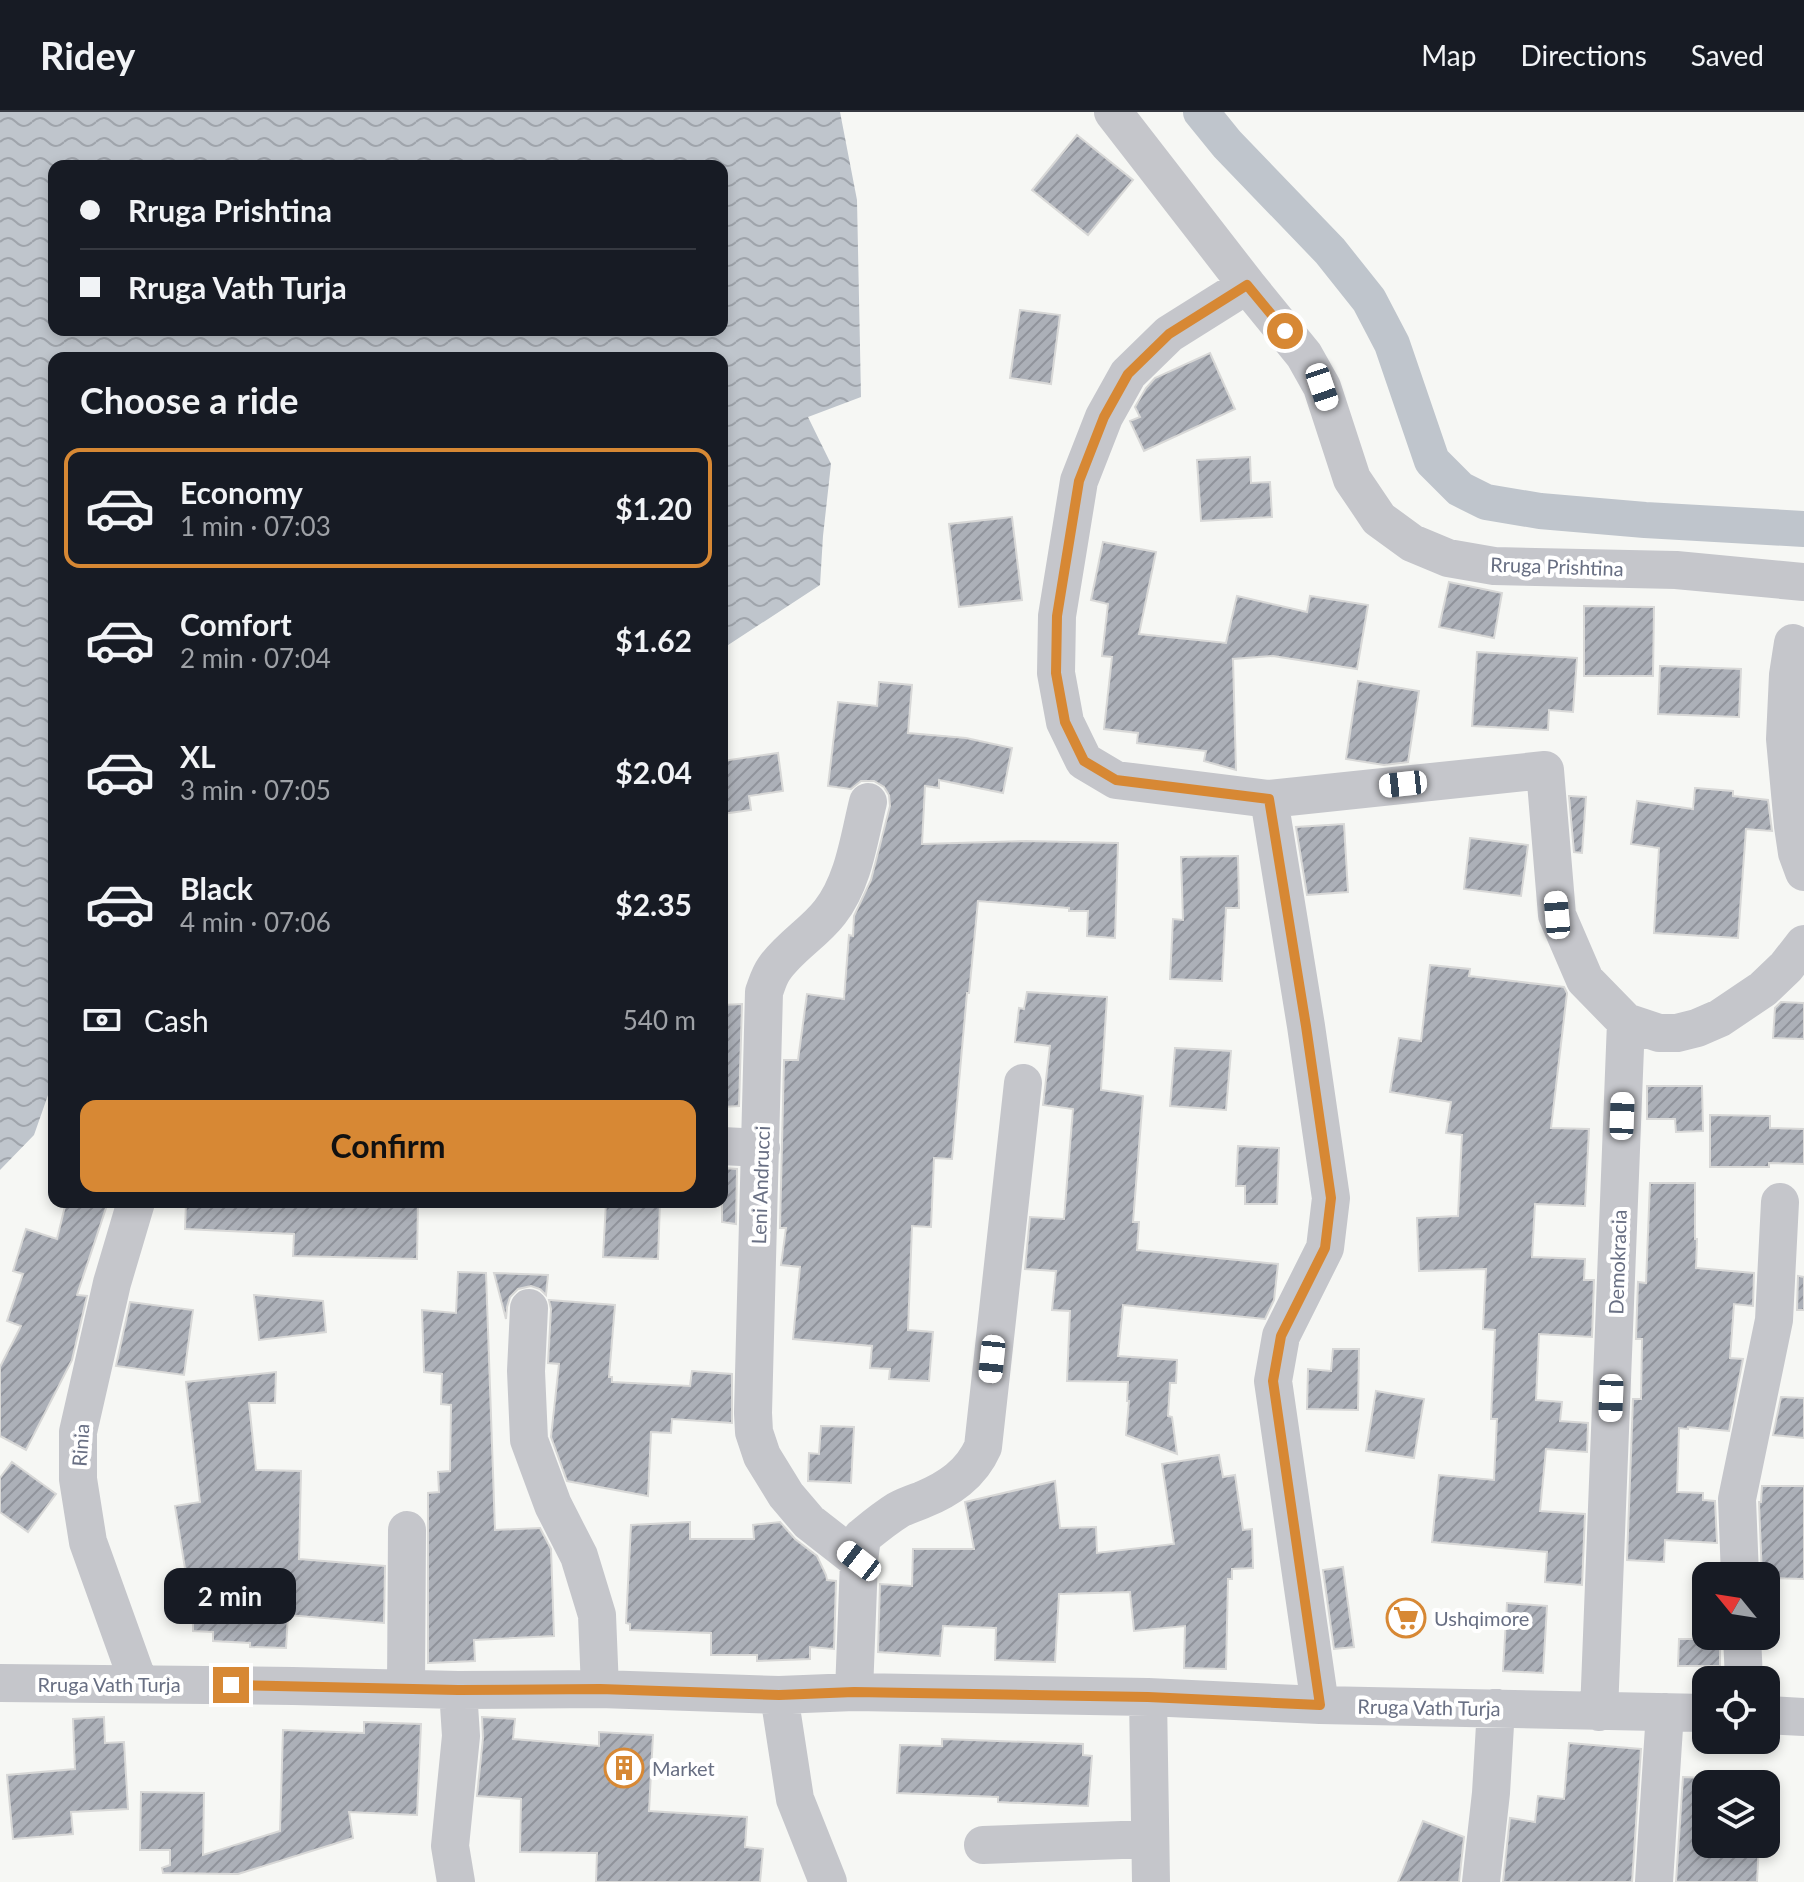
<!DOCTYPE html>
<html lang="en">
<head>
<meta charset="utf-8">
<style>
	:root { --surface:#171b24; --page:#20242c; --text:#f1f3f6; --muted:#9ea1a6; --line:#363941; --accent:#d78834 }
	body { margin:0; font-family:Lato,sans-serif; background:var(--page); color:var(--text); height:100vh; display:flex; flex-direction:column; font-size:30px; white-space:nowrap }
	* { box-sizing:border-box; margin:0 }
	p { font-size:26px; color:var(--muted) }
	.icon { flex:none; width:44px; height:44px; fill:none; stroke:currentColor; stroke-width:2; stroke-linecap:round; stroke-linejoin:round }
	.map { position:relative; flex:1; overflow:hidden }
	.panel { position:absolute; left:48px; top:240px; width:680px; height:856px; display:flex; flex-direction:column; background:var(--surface); border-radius:16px; box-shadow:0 4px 12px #0003 }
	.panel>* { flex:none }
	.hud { position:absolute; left:48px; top:48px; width:680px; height:176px; border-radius:16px; box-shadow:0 4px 12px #0003; display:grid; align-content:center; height:176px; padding:0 32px; background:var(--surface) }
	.needle { width:52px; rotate:300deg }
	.controls { position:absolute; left:1692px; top:1450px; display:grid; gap:16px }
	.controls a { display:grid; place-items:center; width:88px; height:88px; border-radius:16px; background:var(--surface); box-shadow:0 4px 12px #0003; font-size:40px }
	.end { position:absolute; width:36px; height:36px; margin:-18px; border:10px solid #d78834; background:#fff; box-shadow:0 0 0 4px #fff }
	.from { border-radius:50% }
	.bubble { position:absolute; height:56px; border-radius:16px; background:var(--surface); box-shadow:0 4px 12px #0003; font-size:26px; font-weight:700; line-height:56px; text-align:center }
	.car { position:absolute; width:24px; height:48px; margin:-24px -12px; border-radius:10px; box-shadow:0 0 6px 2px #0007; background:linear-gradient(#fff 24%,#345 0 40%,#fff 0 76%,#345 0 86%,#fff 0) }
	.hud b { display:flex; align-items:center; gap:28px; height:76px; font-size:30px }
	.hud b+b { border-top:2px solid var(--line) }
	.hud i { width:20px; height:20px; background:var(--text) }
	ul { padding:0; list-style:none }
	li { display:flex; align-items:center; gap:24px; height:120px; margin:0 16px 12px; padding:0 16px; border:4px solid transparent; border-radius:16px }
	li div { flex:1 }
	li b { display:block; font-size:30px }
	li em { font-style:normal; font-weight:700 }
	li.active { border-color:var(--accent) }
	li>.icon { width:72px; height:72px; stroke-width:1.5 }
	h2 { padding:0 32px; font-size:36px; line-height:96px }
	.pay { display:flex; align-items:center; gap:20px; height:88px; padding:0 32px; font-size:30px }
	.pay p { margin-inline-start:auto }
	.cta { display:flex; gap:16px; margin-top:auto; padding:16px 32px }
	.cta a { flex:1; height:92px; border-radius:16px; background:var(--accent); color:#111; font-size:32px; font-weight:700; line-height:92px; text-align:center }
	header { display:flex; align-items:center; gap:48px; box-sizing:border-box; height:112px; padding:0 40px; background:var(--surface); border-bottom:2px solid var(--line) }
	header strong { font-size:38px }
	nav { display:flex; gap:44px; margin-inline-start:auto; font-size:28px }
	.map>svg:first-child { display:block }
	.water { fill:url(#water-waves); fill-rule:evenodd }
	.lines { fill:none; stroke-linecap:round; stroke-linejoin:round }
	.canal { stroke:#bfc5cc; stroke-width:36 }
	.building { fill:url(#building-hatch); stroke:#d8d8d7; stroke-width:2 }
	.minor { stroke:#c5c6cb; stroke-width:38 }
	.route { stroke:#d78834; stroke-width:10 }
	.labels { text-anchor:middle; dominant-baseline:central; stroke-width:8; stroke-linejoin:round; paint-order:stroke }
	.street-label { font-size:20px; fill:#686f83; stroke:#fff }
	.poi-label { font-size:20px; fill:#686f83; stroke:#fff; text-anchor:start }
</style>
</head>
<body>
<header>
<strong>Ridey</strong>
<nav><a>Map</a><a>Directions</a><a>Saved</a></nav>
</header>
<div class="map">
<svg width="1804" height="1770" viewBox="0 0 1804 1770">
	<defs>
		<pattern id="water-waves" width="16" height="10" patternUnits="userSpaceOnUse" patternTransform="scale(2)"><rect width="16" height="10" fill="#bfc5cc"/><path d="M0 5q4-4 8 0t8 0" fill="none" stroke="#9fa4ab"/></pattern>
		<pattern id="building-hatch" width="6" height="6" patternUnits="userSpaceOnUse" patternTransform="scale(2)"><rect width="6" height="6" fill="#acb0b8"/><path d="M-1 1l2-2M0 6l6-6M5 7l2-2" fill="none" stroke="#90939b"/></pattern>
	</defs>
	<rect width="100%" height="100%" fill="#f6f7f4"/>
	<path class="water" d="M0 0H840L857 88 861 285 808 305 831 352 823 424 820 473 722 537V246H54V966L34 1023 0 1058ZM54 54H722V218H54Z"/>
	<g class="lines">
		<path class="canal" d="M1201 0 1227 32 1330 139 1369 188 1392 232 1432 349 1460 377 1486 390 1540 399 1645 408 1804 417"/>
	</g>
	<path class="building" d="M1077 23 1133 68 1088 123 1032 78Z
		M1020 198 1060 203 1051 272 1010 266Z
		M1210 241 1235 297 1144 339 1130 309 1140 305 1135 295 1146 276 1155 266Z
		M1250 345 1251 371 1270 370 1272 405 1201 409 1197 348Z
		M1012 405 1022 488 959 495 949 412Z
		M1103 430 1156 440 1139 522 1226 531 1237 484 1307 500 1310 484 1368 493 1357 557 1273 544 1233 547 1236 658 1204 649 1206 639 1137 631 1138 621 1104 617 1112 545 1102 544 1108 492 1091 488Z
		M1449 470 1502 481 1494 526 1439 515Z
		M1584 494 1654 495 1653 564H1584Z
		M1477 540 1577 546 1573 600 1549 598 1548 618 1472 614Z
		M1660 554 1741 557 1739 605 1658 602Z
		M1358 569 1419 579 1408 650 1384 653 1346 647Z
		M879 570 912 573 908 621 966 626 1012 636 1003 681 939 668V676L925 674 922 732 1025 729 1118 731 1115 826 1087 824 1088 799H1069V796L978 789 969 881H967L952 1047 934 1046 931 1115 912 1114 908 1218 933 1220 929 1269 889 1267 890 1257 870 1256 872 1234 793 1227 800 1155 781 1153 786 1116H780L784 948H798L807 882 844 887 849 823 853 824 854 804 871 768 890 694 889 683 884 675 874 669H861L851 677 828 674 838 590 877 594Z
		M778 641 783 679 749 684 751 698 722 702V649Z
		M1695 676 1733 679V684L1768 688 1772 719 1746 717 1738 826 1654 821 1659 736 1631 732 1637 689 1693 697Z
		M1569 684 1586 685 1582 741 1574 740Z
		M1344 712 1348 780 1307 783 1296 715Z
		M1470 726 1528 733 1521 784 1464 777Z
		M1238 744 1239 796H1226L1222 869 1170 867 1173 807 1183 808 1181 745Z
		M1430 853 1470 857 1469 864 1564 875 1567 881 1551 1016 1589 1017 1585 1094 1535 1092 1532 1145 1585 1147 1584 1168H1594L1592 1225 1539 1222 1536 1288 1562 1290 1560 1309 1588 1311 1587 1340 1546 1337 1540 1399 1585 1402 1582 1473 1545 1470 1547 1440 1432 1430 1439 1363 1494 1368 1497 1307H1491L1495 1218 1483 1217 1486 1157 1419 1159 1417 1106 1458 1104 1462 1023 1446 1021 1451 990 1390 980 1399 926 1421 929Z
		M1027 880 1107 885 1101 978 1143 984 1133 1110H1139L1137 1138 1278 1152 1274 1188 1265 1207 1123 1193 1118 1244 1177 1248 1176 1271H1170L1168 1304 1172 1305 1177 1342 1126 1323 1129 1289H1127L1128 1270 1067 1269 1070 1199 1052 1198 1056 1159 1025 1157 1030 1105 1064 1107 1073 997 1043 993 1050 934 1015 930 1019 896 1024 897Z
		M1781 890 1804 891V927L1773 926 1775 896Z
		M742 892 739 994 722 995V893Z
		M1175 936 1231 939 1226 998 1170 994Z
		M1647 974H1702L1703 1019 1676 1020 1675 1007H1647Z
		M1710 1003 1770 1004V1016L1804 1017V1052L1769 1051V1055H1710Z
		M1238 1034 1279 1036 1277 1092H1245V1074H1236Z
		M722 1056 737 1057 736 1112 722 1110Z
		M1650 1071H1695V1127H1697L1696 1156 1754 1161 1753 1194 1734 1192 1730 1246 1743 1247 1729 1319 1688 1315V1317L1679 1316 1677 1380 1703 1381V1388L1715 1389 1717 1431 1665 1428 1664 1450 1627 1448 1633 1287H1641L1642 1227H1636L1638 1170 1646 1171Z
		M66 1090H108L77 1183 87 1184 72 1248 26 1338 0 1324V1255L21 1214 7 1209 23 1162 13 1159 26 1117 57 1127Z
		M186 1090H418L417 1147 293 1144 294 1122 185 1117Z
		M606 1090H660L658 1147 603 1145Z
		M458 1160 486 1161 495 1418 540 1416 551 1437 554 1524 474 1528 475 1549 428 1551V1381L439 1380 438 1360 450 1359 451 1293 441 1292 442 1262 424 1260 422 1198 456 1201Z
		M494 1161 548 1163 546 1183 540 1177 531 1174 518 1177 510 1185 507 1195 506 1207Z
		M1798 1164 1804 1165V1198H1797Z
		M254 1183 323 1189 326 1220 259 1228Z
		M549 1188 615 1193 609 1265H612V1270L690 1274 692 1259 732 1262V1311L672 1307 671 1321 651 1320 648 1384 567 1369 551 1325 559 1252 548 1251 551 1197Z
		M130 1190 193 1198 184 1263 116 1254Z
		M1333 1237H1359L1358 1298 1307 1297 1308 1257 1331 1259Z
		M276 1260 275 1291H249L256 1358 301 1359 299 1447 385 1454 384 1511 288 1503 286 1536 250 1535V1531L213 1529V1520L193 1519V1511L175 1510 177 1469H187L175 1394 200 1390 186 1270Z
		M1376 1279 1424 1287 1414 1346 1366 1339Z
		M1781 1285 1804 1286V1326L1773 1323Z
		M821 1314 854 1315 851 1371 808 1369 809 1341 819 1342Z
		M1219 1343 1223 1365 1235 1363 1243 1418 1252 1417 1253 1456 1232 1457V1467H1228L1226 1557 1184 1556 1185 1514 1134 1519 1130 1480 1059 1482 1055 1550 995 1548 996 1516 943 1514 940 1544 878 1540 880 1472 912 1474 913 1437H974L965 1390 1055 1369 1060 1416 1096 1415 1097 1441 1174 1432 1162 1352Z
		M12 1350 56 1382 28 1420 0 1400V1366Z
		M1762 1374H1804V1467L1766 1466V1464H1762L1759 1390H1761Z
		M690 1410V1427H754L753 1413 780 1410 795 1427 817 1444 826 1463 827 1468 836 1469 834 1537 810 1535V1547L757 1549V1543H711V1521L630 1518V1512L626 1511 631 1413Z
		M1343 1455 1354 1535 1334 1537 1323 1458Z
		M1507 1491 1547 1494 1543 1561 1503 1559Z
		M1679 1527H1720V1554H1678Z
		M104 1605 105 1631 124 1630 128 1697 71 1700 73 1722 13 1727 7 1663 75 1657 73 1607Z
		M482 1605 515 1607 513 1627 599 1634V1620L653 1623 649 1699 747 1705 745 1735 763 1737 760 1770H596L597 1741 520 1740 521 1687 477 1684 483 1626Z
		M364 1610 421 1612 417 1703 349 1700 353 1726 238 1762 163 1761 162 1756 170 1753V1738H140L141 1680 204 1681 203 1743 280 1719 283 1618 364 1621Z
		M942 1627 1083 1632V1643L1092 1644 1088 1694 998 1690V1685L897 1681 900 1633 942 1634Z
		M1569 1631 1641 1637 1632 1770H1503L1510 1706 1535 1710 1538 1684 1564 1687Z
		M1683 1665 1706 1666V1732H1759L1757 1770H1676Z
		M1423 1709 1464 1725 1459 1770H1398Z"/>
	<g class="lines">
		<path class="minor" d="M1113 0 1247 173 1304 243 1322 275 1352 367 1379 407 1412 431 1448 446 1494 454 1676 458 1804 470
			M1247 173 1169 222 1128 262 1104 305 1079 369 1057 504 1056 561 1065 610 1084 649 1116 668 1269 687 1545 658 1557 803 1585 868 1626 910 1659 921H1677L1697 916 1720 906 1763 877 1786 855 1804 832
			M1793 531 1788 563 1785 627 1793 714 1797 741 1804 760
			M1269 687 1306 914 1331 1086 1325 1136 1281 1224 1273 1269 1320 1593
			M722 1034 761 1036
			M136 1090 112 1171 78 1320V1367L88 1430 139 1572
			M529 1196 526 1259 529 1328 553 1393 579 1444 597 1503 600 1577
			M859 1449 809 1410 786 1383 762 1344 754 1320 753 1301 764 880C767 872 769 864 774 857 789 835 814 821 830 800 854 769 859 726 868 690
			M1740 1464 1737 1387 1774 1208 1780 1090
			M1742 1524 1744 1568
			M0 1571 293 1574 458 1578 600 1577 779 1583 854 1580 1148 1585 1320 1593 1706 1601
			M406 1577 407 1418
			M854 1580 859 1449 862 1425C873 1416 885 1406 898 1398 905 1394 914 1391 922 1388 949 1377 971 1362 983 1335L1023 971
			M779 1583 795 1687 828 1770
			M1148 1585 1151 1770
			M1599 1600 1626 910
			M1766 1603 1804 1605
			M983 1733 1150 1727
			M456 1770 450 1734 461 1624 458 1578
			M1481 1770 1491 1681 1496 1596
			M1654 1770 1665 1600"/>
	</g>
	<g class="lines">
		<path class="route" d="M231 1573 458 1578 600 1577 779 1583 854 1580 1148 1585 1320 1593 1273 1269 1281 1224 1325 1136 1331 1086 1306 914 1269 687 1116 668 1084 649 1065 610 1056 561 1057 504 1079 369 1104 305 1128 262 1169 222 1247 173 1285 219"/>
	</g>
	<defs>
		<g id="supermarket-ring" transform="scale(2)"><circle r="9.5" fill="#fff" stroke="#d78834" stroke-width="1.5"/><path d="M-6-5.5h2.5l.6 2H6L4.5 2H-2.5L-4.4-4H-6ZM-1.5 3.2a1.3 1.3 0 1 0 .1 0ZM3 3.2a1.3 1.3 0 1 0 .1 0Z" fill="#d78834"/></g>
		<g id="building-ring" transform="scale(2)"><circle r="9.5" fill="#fff" stroke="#d78834" stroke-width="1.5"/><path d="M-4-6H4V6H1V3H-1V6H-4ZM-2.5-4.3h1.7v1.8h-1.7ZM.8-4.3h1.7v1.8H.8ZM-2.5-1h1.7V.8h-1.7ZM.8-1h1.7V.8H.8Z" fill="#d78834"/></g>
	</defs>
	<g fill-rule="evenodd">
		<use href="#supermarket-ring" x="1406" y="1506"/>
		<use href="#building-ring" x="624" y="1656"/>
	</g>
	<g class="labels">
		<g class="street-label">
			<text transform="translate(1557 454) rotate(2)">Rruga Prishtina</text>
			<text transform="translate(760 1073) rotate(-88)">Leni Andrucci</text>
			<text transform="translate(1617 1150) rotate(-88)">Demokracia</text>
			<text transform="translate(80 1333) rotate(-86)">Rinia</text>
			<text x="109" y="1572">Rruga Vath Turja</text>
			<text transform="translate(1429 1595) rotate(1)">Rruga Vath Turja</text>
		</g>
		<g class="poi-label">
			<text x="1434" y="1506">Ushqimore</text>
			<text x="652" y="1656">Market</text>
		</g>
	</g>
</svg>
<div class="controls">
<a><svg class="needle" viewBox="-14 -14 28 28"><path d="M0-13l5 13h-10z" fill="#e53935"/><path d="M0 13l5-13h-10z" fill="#9ea1a6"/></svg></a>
<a><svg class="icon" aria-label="locate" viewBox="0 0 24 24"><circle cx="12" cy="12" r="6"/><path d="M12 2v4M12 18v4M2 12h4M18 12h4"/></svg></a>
<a><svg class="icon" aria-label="layers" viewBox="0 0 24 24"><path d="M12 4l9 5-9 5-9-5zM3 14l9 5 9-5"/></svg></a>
</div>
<i class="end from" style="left:1285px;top:219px"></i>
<i class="end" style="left:231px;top:1573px"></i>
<div class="bubble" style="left:164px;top:1456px;width:132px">2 min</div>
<i class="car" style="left:1322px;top:275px;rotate:161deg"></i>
<i class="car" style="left:1403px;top:672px;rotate:264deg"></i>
<i class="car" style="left:1557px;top:803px;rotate:355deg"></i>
<i class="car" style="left:1622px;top:1004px;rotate:2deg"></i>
<i class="car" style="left:992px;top:1247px;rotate:186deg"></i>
<i class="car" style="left:1611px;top:1286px;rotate:182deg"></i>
<i class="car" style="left:859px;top:1449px;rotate:308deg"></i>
<div class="hud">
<b><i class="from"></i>Rruga Prishtina</b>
<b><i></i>Rruga Vath Turja</b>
</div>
<section class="panel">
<h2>Choose a ride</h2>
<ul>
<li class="active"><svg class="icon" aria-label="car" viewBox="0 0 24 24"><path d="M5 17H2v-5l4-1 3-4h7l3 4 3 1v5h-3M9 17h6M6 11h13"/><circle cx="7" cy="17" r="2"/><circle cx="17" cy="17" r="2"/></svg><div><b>Economy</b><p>1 min · 07:03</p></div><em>$1.20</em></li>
<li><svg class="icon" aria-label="car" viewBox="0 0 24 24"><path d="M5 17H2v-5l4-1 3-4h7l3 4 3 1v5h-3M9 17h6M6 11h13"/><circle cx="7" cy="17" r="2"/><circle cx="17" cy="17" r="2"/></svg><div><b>Comfort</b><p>2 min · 07:04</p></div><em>$1.62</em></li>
<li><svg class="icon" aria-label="car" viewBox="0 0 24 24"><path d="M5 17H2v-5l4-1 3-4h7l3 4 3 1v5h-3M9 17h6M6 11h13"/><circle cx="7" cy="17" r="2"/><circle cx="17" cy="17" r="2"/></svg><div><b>XL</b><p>3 min · 07:05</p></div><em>$2.04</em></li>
<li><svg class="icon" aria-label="car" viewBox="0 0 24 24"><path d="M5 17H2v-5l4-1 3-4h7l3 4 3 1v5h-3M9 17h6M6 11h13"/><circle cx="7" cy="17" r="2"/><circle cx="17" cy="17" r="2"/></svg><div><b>Black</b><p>4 min · 07:06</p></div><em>$2.35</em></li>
</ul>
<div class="pay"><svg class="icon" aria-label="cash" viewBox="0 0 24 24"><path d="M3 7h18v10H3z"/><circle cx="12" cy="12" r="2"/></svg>Cash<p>540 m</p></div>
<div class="cta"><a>Confirm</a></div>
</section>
</div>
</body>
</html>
